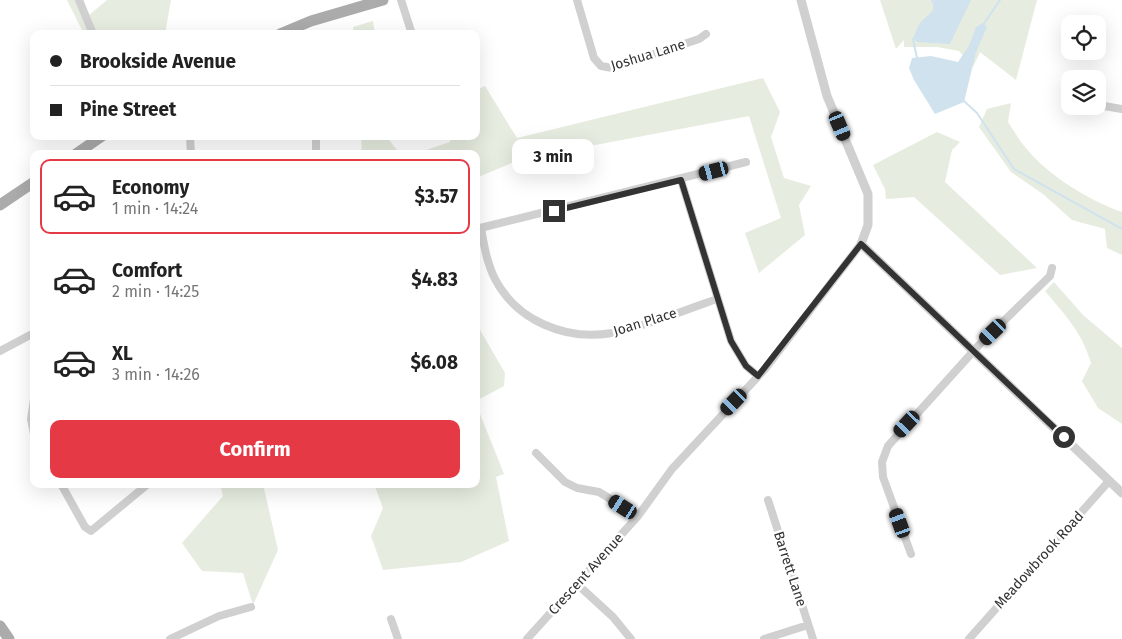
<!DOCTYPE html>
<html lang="en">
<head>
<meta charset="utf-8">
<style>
	:root { --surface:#fff; --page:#f2f2f2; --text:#222; --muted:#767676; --line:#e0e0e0; --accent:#e63946 }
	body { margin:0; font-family:"Fira Sans",sans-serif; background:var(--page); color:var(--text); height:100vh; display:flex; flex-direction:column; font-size:19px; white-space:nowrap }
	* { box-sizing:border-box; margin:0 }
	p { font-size:16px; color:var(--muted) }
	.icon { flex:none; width:28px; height:28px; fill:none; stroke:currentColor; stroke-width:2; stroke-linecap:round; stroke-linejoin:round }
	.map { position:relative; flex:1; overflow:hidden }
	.drawer { position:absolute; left:30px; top:150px; width:450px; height:338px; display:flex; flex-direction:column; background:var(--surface); border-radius:10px; box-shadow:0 5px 20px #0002 }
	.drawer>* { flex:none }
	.hud { position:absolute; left:30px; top:30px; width:450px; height:110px; border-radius:10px; box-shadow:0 5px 20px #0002; display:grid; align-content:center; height:110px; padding:0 20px; background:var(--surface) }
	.buttons { position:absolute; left:1061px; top:15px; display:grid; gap:10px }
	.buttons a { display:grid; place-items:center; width:45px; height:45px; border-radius:10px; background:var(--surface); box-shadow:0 5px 20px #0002; font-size:25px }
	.end { position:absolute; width:22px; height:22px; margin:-11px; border:6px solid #333; background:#fff; box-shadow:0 0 0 2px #fff }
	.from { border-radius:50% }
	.bubble { position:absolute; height:35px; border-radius:10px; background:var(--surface); box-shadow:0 5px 20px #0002; font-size:16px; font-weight:700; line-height:35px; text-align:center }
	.car { position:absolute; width:15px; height:30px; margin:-15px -8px; border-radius:6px; box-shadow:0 0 4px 1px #0007; background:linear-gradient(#222 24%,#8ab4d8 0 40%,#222 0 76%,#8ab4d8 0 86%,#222 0) }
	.hud b { display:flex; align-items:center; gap:18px; height:48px; font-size:19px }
	.hud b+b { border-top:1px solid var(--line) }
	.hud i { width:12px; height:12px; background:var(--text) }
	ul { padding:9px 0 0; list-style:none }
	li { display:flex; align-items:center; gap:15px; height:75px; margin:0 10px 8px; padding:0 10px; border:2px solid transparent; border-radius:10px }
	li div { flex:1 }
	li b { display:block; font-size:19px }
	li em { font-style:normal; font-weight:700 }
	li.current { border-color:var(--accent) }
	li>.icon { width:45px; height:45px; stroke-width:1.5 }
	.cta { display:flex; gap:10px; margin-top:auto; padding:10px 20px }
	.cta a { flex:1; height:58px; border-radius:10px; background:var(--accent); color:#fff; font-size:20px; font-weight:700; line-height:58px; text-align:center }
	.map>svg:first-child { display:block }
	.green { fill:#e6ecdf }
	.water { fill:#cfe2ee }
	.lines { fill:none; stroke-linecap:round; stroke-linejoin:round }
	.stream { stroke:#cfe2ee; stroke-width:2 }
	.minor { stroke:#d0d0d0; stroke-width:8 }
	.tertiary { stroke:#d0d0d0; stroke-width:9 }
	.primary { stroke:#ababab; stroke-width:11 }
	.route { stroke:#333; stroke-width:6 }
	.labels { text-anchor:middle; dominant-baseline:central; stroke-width:5; stroke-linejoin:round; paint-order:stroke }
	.street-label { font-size:14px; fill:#333; stroke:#fff }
</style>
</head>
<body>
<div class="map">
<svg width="1122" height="639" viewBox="0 0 1122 639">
	<rect width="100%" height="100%" fill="#fff"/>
	<path class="green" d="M67 0H76L88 16 107 0H171L165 34H84Z
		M880 0H1037L1016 80 980 52 973 67 959 51 937 47H904V40L896 49Z
		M373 21 375 34H353V27Z
		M763 78 780 112 771 137 784 178 811 186 799 205 805 235 759 273 745 233 781 218 749 116 521 159 476 178V154H414L450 142V136H476V90L485 86 517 138Z
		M1011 103 1008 122C1014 131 1019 140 1026 148 1047 175 1090 201 1122 212V255L1107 248 1105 229 1072 220 1043 194 1011 172 979 127 987 109Z
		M937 132 960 142 952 150 945 182 1037 268 1000 275 914 197 886 199 885 189 873 165Z
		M361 136H386L400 154H362Z
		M1054 282 1083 315 1122 348V424L1098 408 1082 381 1091 363C1082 332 1065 315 1045 291Z
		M476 323 505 373 504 386 476 401Z
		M476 404 504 474 496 477 509 541 461 562 383 570 371 536 383 508 374 484H476Z
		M220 484H263L278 550 253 605 243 573 202 571 182 543 223 496Z"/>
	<path class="water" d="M931 0H971L950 44 918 42 913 39C915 34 917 28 920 23 927 14 938 13 931 0Z
		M983 23 987 27 976 52 964 102 935 114 914 80 909 68 912 58 931 56 958 62 969 46 976 27Z"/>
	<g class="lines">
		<path class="stream" d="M983 25 1000 0
			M913 39 917 58
			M964 101 977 113 1014 169 1122 229"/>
		<path class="minor" d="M79 0 93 34
			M401 0 412 34
			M577 0 594 58 601 66 612 68 699 39 706 34
			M1098 105 1122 109
			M190 136 191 154
			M316 154V136
			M681 180 731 341 746 366 758 376
			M481 228C484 246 487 263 495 279 517 321 566 341 612 333 647 326 682 311 717 299
			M476 229 746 162
			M0 351 34 333
			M34 399 31 419 34 434
			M536 453 565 482 577 488 599 492 638 516
			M61 484 85 527 91 531 148 484
			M768 500 813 639
			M911 554 883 477 882 462 888 446 979 345 1050 276 1052 268
			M577 584 613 617 631 639
			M391 619 398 639
			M170 639 219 616 251 607
			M527 639 638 516 672 469 765 369 861 244
			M764 639 808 625
			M969 639 1109 481"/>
		<path class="tertiary" d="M801 0 827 96 868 194V225L861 244 1122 493"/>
		<path class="primary" d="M280 34 311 21 383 0
			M76 154 102 136
			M0 205 34 182
			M0 626 9 639"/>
	</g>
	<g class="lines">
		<path class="route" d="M554 211 681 180 731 341 746 366 758 376 861 244 1064 437"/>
	</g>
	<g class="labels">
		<g class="street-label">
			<text transform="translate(648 55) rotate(-17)">Joshua Lane</text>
			<text transform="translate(645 322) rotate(-17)">Joan Place</text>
			<text transform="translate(1039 560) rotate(-48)">Meadowbrook Road</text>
			<text transform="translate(790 569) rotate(72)">Barrett Lane</text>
			<text transform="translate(586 574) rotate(-48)">Crescent Avenue</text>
		</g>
	</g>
</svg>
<div class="buttons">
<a><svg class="icon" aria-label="locate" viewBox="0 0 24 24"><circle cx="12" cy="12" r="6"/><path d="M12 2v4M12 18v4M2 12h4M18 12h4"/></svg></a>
<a><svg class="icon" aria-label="layers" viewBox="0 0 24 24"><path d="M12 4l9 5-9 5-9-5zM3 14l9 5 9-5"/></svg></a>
</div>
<i class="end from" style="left:1064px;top:437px"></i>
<i class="end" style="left:554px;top:211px"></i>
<div class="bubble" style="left:512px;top:139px;width:82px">3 min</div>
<i class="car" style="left:840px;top:126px;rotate:157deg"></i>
<i class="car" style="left:714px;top:171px;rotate:255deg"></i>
<i class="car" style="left:993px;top:332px;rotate:226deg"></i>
<i class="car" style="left:734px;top:402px;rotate:224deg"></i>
<i class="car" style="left:907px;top:424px;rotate:223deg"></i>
<i class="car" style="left:623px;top:507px;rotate:303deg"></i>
<i class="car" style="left:900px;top:523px;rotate:340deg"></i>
<div class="hud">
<b><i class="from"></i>Brookside Avenue</b>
<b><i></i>Pine Street</b>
</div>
<section class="drawer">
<ul>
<li class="current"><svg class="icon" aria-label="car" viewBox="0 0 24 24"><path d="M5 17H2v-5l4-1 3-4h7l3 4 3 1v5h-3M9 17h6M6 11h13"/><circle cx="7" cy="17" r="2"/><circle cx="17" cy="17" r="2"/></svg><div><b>Economy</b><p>1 min · 14:24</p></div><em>$3.57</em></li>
<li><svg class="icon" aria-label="car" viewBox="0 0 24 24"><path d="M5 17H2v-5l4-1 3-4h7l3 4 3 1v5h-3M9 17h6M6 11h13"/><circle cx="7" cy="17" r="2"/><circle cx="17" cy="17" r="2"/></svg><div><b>Comfort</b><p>2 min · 14:25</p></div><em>$4.83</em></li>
<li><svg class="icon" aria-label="car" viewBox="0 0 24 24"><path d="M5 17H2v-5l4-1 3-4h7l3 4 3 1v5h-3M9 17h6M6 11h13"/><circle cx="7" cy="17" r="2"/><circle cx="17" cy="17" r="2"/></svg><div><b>XL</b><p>3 min · 14:26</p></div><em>$6.08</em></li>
</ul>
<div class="cta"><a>Confirm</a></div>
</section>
</div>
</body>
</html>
